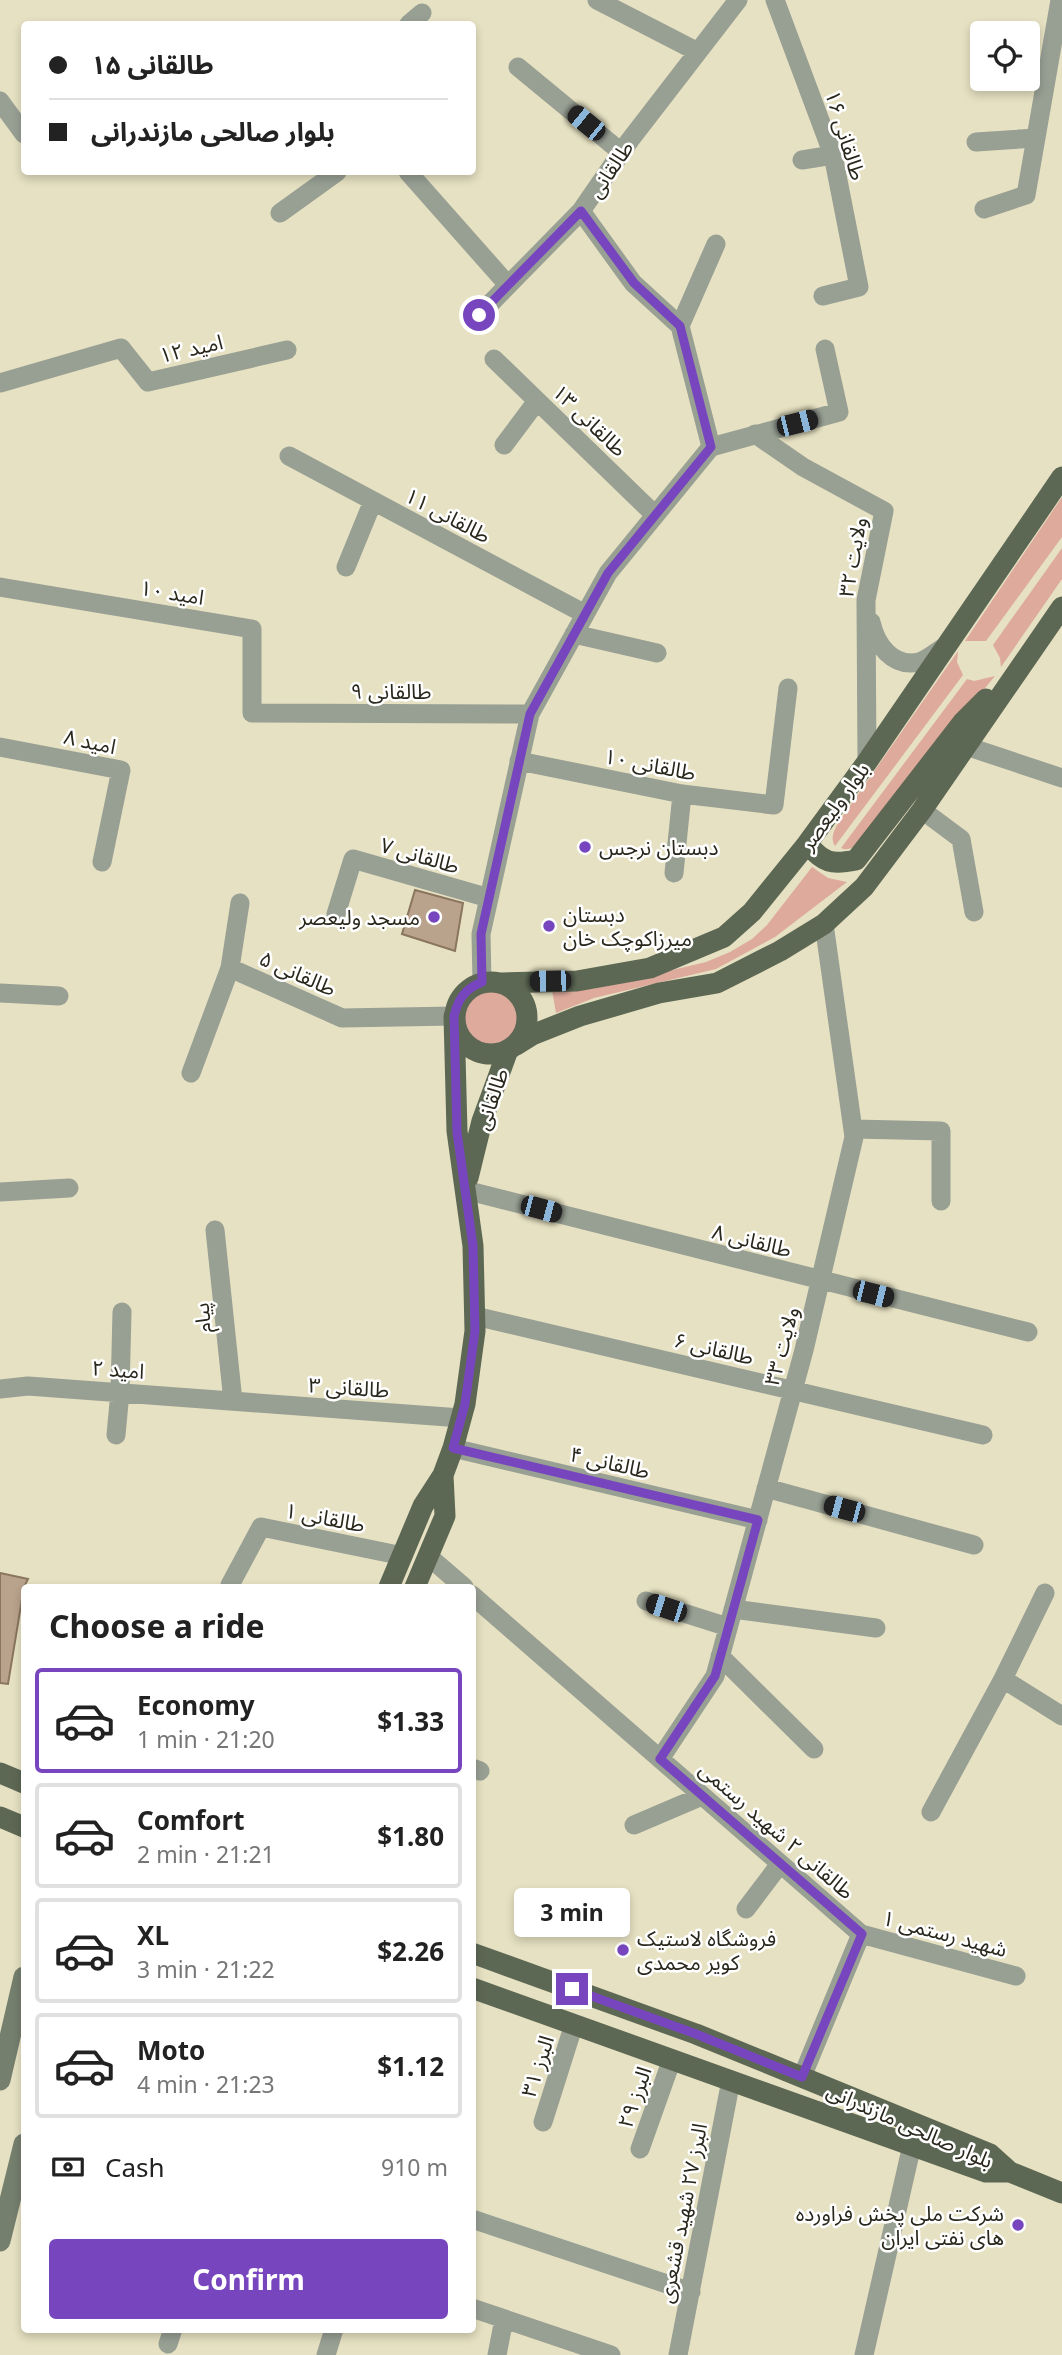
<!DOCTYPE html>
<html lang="en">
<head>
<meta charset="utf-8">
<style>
	:root { --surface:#fff; --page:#f6f6f6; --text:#222; --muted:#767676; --line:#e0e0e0; --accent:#7746be }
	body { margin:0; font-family:"Noto Sans","Noto Sans Arabic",sans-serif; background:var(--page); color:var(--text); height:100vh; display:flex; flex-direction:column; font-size:26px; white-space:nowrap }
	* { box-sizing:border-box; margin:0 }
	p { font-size:23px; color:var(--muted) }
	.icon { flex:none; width:38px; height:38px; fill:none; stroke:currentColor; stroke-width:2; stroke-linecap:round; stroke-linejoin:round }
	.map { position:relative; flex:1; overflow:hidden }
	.side { position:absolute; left:21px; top:1584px; width:455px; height:749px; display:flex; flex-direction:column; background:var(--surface); border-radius:7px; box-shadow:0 4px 10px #0003 }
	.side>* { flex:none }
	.banner { position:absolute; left:21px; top:21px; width:455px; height:154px; border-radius:7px; box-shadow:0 4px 10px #0003; display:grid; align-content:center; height:154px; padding:0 28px; background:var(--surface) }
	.tools { position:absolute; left:970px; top:21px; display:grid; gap:14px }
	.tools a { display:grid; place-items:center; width:70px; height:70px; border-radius:7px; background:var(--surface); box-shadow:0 4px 10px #0003; font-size:35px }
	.end { position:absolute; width:32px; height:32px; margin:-16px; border:9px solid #7746be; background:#fff; box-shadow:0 0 0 4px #fff }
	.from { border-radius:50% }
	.bubble { position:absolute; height:49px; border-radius:7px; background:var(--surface); box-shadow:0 4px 10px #0003; font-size:23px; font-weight:700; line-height:49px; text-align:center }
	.car { position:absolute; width:21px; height:42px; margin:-21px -10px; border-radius:9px; box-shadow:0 0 5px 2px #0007; background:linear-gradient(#222 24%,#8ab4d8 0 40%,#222 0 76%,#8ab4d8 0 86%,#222 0) }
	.banner b { display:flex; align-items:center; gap:24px; height:66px; font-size:26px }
	.banner b+b { border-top:2px solid var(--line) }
	.banner i { width:18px; height:18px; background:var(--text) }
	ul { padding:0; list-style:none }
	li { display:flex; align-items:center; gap:21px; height:105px; margin:0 14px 10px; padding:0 14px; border:4px solid var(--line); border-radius:7px }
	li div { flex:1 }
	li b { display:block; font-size:26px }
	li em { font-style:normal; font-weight:700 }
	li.active { border-color:var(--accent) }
	li>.icon { width:63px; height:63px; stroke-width:1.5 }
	h2 { padding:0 28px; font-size:32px; line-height:84px }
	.pay { display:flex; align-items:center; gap:18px; height:77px; padding:0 28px; font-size:26px }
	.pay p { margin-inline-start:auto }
	.primary-button { display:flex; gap:14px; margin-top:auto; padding:14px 28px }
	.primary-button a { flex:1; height:80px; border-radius:7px; background:var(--accent); color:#fff; font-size:28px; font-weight:700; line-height:80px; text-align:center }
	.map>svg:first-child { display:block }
	.green { fill:#deaa9c }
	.building { fill:#baa38d; stroke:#8a755f; stroke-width:2 }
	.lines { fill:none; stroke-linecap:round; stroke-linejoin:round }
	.street { stroke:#989f93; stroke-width:19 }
	.secondary { stroke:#757f6e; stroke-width:21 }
	.primary { stroke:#5d6854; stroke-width:21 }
	.route { stroke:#7746be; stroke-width:9 }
	.poi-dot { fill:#7746be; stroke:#fff; stroke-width:2.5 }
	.labels { text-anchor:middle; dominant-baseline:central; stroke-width:5; stroke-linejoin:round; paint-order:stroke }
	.street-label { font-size:21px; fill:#2a281d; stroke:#fff }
	.poi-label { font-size:21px; fill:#2a281d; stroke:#fff; text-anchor:start }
</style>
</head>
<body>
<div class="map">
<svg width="1062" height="2355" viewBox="0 0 1062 2355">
	<rect width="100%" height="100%" fill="#e6e1c2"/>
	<path class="green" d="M1062 497V537L986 641H965Z
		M1062 548V579L1001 667 1000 658 993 645Z
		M958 651 957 662 963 675 835 846C830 838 834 831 838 823Z
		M995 676 857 844C852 848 848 851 841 848L967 679 974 681Z
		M812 867 828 878 847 882 775 937 716 969 594 998 556 1013 552 990 592 989 706 962 730 952 752 939 767 925Z
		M464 1018a27 27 0 1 1 54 0a27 27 0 1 1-54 0Z"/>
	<path class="building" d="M415 890 463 903 455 951 402 934Z
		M0 1573 28 1579 24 1587 8 1684 0 1683Z"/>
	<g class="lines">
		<path class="street" d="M597 0 698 52
			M775 0 833 155 859 287 823 296
			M409 24 422 13
			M518 67 621 152
			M0 101 24 134
			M976 142 1036 138
			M802 160 833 155
			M408 172 508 285
			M984 209 1026 195 1060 0
			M280 213 337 172
			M479 315 581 211
			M680 326 716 244
			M494 359 655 515
			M0 383 121 348 148 382 287 350
			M755 434 803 467 884 511 866 600 867 762
			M504 445 537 401
			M711 447 839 412 825 349
			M289 456 585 614
			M346 567 373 501
			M0 587 252 629V713L530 714
			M871 622C876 644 892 668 919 662 927 660 936 652 944 647
			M574 634 657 653
			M966 746 1062 778
			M0 747 121 770 102 862
			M519 761 682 794 774 805 788 688
			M922 810 961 839 974 912
			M674 873 682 794
			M240 903 230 968 342 1018 454 1016
			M336 914 353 859 489 898
			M482 982 481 934 530 714 608 573 711 447 680 326 633 283 581 211 630 140 738 0
			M0 993 59 996
			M191 1073 230 968
			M854 1129 941 1131V1201
			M465 1190 1028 1332
			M0 1192 69 1188
			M215 1230 233 1401
			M475 1316 983 1435
			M0 1389 28 1386 461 1418
			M116 1435 120 1392 122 1312
			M453 1448 758 1520
			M766 1488 974 1545
			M428 1556 464 1587
			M230 1585 261 1527 403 1556
			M472 1595 861 1934 1016 1976
			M646 1601 728 1627
			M733 1609 876 1628
			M720 1656 814 1749
			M1003 1679 1045 1593
			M660 1759 715 1676 804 1350 854 1137 824 924
			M472 1768 480 1771
			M931 1812 1003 1679 1062 1716
			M634 1825 702 1796
			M746 1909 780 1864
			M802 2077 861 1934
			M543 2122 574 2024
			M640 2149 672 2059
			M472 2219 691 2292
			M472 2308 611 2355
			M168 2344 173 2329
			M326 2355 334 2329
			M497 2355 504 2319
			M678 2355 731 2080
			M864 2355 912 2145"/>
		<path class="secondary" d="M0 2080 24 1977
			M0 2241 24 2144"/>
		<path class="primary" d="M807 844C824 863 831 865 856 860L963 722 986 699
			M455 1018a36 36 0 1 1 72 0a36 36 0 1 1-72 0Z
			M502 983 577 981 650 968 724 937 752 912 807 844 867 762 1062 477
			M516 1045 532 1035 580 1016 659 993 717 983 780 951 824 924 864 887 922 810 1062 607
			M468 1178 482 1121 508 1050
			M389 1587 423 1506 443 1475 453 1448 465 1404 475 1331 473 1246 457 1131 454 1016
			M415 1587 445 1516 443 1475
			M0 1773 24 1783
			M0 1817 24 1827
			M472 1953 696 2034 990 2154 1010 2172 1062 2193
			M472 1988 986 2172H1010"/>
	</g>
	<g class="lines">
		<path class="route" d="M479 315 581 211 634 283 680 326 711 447 608 573 530 714 481 934 482 982C465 989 458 999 454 1016L457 1132 473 1246 475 1331 465 1404 453 1448 758 1520 715 1676 660 1759 862 1934 802 2077 696 2034 572 1989"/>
	</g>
	<g class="poi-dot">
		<circle cx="585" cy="847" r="7"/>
		<circle cx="434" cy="917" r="7"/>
		<circle cx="549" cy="926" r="7"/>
		<circle cx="623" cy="1950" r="7"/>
		<circle cx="1018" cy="2225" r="7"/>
	</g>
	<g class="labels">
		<g class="street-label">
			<text transform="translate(846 135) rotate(73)">طالقانی ۱۶</text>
			<text transform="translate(610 169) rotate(-56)">طالقانی</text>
			<text transform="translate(191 348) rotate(-13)">امید ۱۲</text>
			<text transform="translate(590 420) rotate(44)">طالقانی ۱۳</text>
			<text transform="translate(448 515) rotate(28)">طالقانی ۱۱</text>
			<text transform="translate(852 557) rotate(-80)">ولایت ۳۲</text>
			<text transform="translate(172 592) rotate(9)">امید ۱۰</text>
			<text x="391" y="691">طالقانی ۹</text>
			<text transform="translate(90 741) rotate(12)">امید ۸</text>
			<text transform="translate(650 764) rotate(11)">طالقانی ۱۰</text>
			<text transform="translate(834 806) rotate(-54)">بلوار ولیعصر</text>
			<text transform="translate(420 855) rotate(16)">طالقانی ۷</text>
			<text transform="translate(298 973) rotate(24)">طالقانی ۵</text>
			<text transform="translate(491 1099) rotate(-71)">طالقانی</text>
			<text transform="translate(752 1240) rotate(14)">طالقانی ۸</text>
			<text transform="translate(202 1318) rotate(-96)">پیام</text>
			<text transform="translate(781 1346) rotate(-75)">ولایت ٣۳</text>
			<text transform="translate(714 1348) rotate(13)">طالقانی ۶</text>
			<text transform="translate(118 1369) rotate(4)">امید ۲</text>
			<text transform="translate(349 1387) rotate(4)">طالقانی ۳</text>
			<text transform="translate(610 1462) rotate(13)">طالقانی ۴</text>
			<text transform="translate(325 1517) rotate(11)">طالقانی ۱</text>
			<text transform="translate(777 1830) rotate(41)">طالقانی ۲ شهید رستمی</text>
			<text transform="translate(945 1933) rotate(15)">شهید رستمی ۱</text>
			<text transform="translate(537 2066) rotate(-72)">البرز ۳۱</text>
			<text transform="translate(634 2097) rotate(-71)">البرز ۲۹</text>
			<text transform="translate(910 2125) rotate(24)">بلوار صالحی مازندرانی</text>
			<text transform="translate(682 2213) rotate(-79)">البرز ۲۷ شهید قشعری</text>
		</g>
		<g class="poi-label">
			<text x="599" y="847">دبستان نرجس</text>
			<text x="563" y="914">دبستان<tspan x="563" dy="24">میرزاکوچک خان</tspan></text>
			<text x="420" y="917" text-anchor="end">مسجد ولیعصر</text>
			<text x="637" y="1938">فروشگاه لاستیک<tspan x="637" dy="24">کویر محمدی</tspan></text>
			<text x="1004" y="2213" text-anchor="end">شرکت ملی پخش فراورده<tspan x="1004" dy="24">های نفتی ایران</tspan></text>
		</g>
	</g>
</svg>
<div class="tools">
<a><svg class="icon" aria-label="locate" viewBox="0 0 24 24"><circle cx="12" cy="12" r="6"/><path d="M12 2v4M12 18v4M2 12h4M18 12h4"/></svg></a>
</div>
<i class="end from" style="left:479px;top:315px"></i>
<i class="end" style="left:572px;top:1989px"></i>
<div class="bubble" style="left:514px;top:1888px;width:116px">3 min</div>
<i class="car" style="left:586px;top:123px;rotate:309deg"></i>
<i class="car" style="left:797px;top:423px;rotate:76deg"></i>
<i class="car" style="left:550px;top:981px;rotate:269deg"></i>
<i class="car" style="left:541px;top:1209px;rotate:105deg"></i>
<i class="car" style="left:873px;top:1294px;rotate:104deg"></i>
<i class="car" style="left:844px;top:1509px;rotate:285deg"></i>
<i class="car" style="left:666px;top:1608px;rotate:288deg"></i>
<div class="banner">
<b><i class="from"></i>طالقانی ۱۵</b>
<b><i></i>بلوار صالحی مازندرانی</b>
</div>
<section class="side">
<h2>Choose a ride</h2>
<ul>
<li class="active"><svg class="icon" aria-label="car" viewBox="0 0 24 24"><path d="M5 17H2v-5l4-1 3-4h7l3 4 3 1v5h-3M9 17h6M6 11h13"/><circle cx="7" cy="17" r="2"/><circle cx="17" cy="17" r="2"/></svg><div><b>Economy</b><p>1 min · 21:20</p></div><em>$1.33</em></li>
<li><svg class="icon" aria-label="car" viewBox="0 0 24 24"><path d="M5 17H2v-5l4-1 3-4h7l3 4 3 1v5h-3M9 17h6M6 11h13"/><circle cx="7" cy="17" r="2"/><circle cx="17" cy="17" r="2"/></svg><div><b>Comfort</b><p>2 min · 21:21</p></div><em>$1.80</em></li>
<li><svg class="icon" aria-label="car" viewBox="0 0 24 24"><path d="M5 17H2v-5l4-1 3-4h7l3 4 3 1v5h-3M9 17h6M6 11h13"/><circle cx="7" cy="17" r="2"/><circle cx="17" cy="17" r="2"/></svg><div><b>XL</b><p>3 min · 21:22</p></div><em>$2.26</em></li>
<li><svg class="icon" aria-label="car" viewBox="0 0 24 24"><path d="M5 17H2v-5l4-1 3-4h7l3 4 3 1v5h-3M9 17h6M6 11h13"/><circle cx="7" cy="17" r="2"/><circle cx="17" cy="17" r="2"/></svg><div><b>Moto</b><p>4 min · 21:23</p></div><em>$1.12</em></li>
</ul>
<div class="pay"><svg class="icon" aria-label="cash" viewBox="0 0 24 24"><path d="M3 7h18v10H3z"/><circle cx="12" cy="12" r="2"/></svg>Cash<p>910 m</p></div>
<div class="primary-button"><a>Confirm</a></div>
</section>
</div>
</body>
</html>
